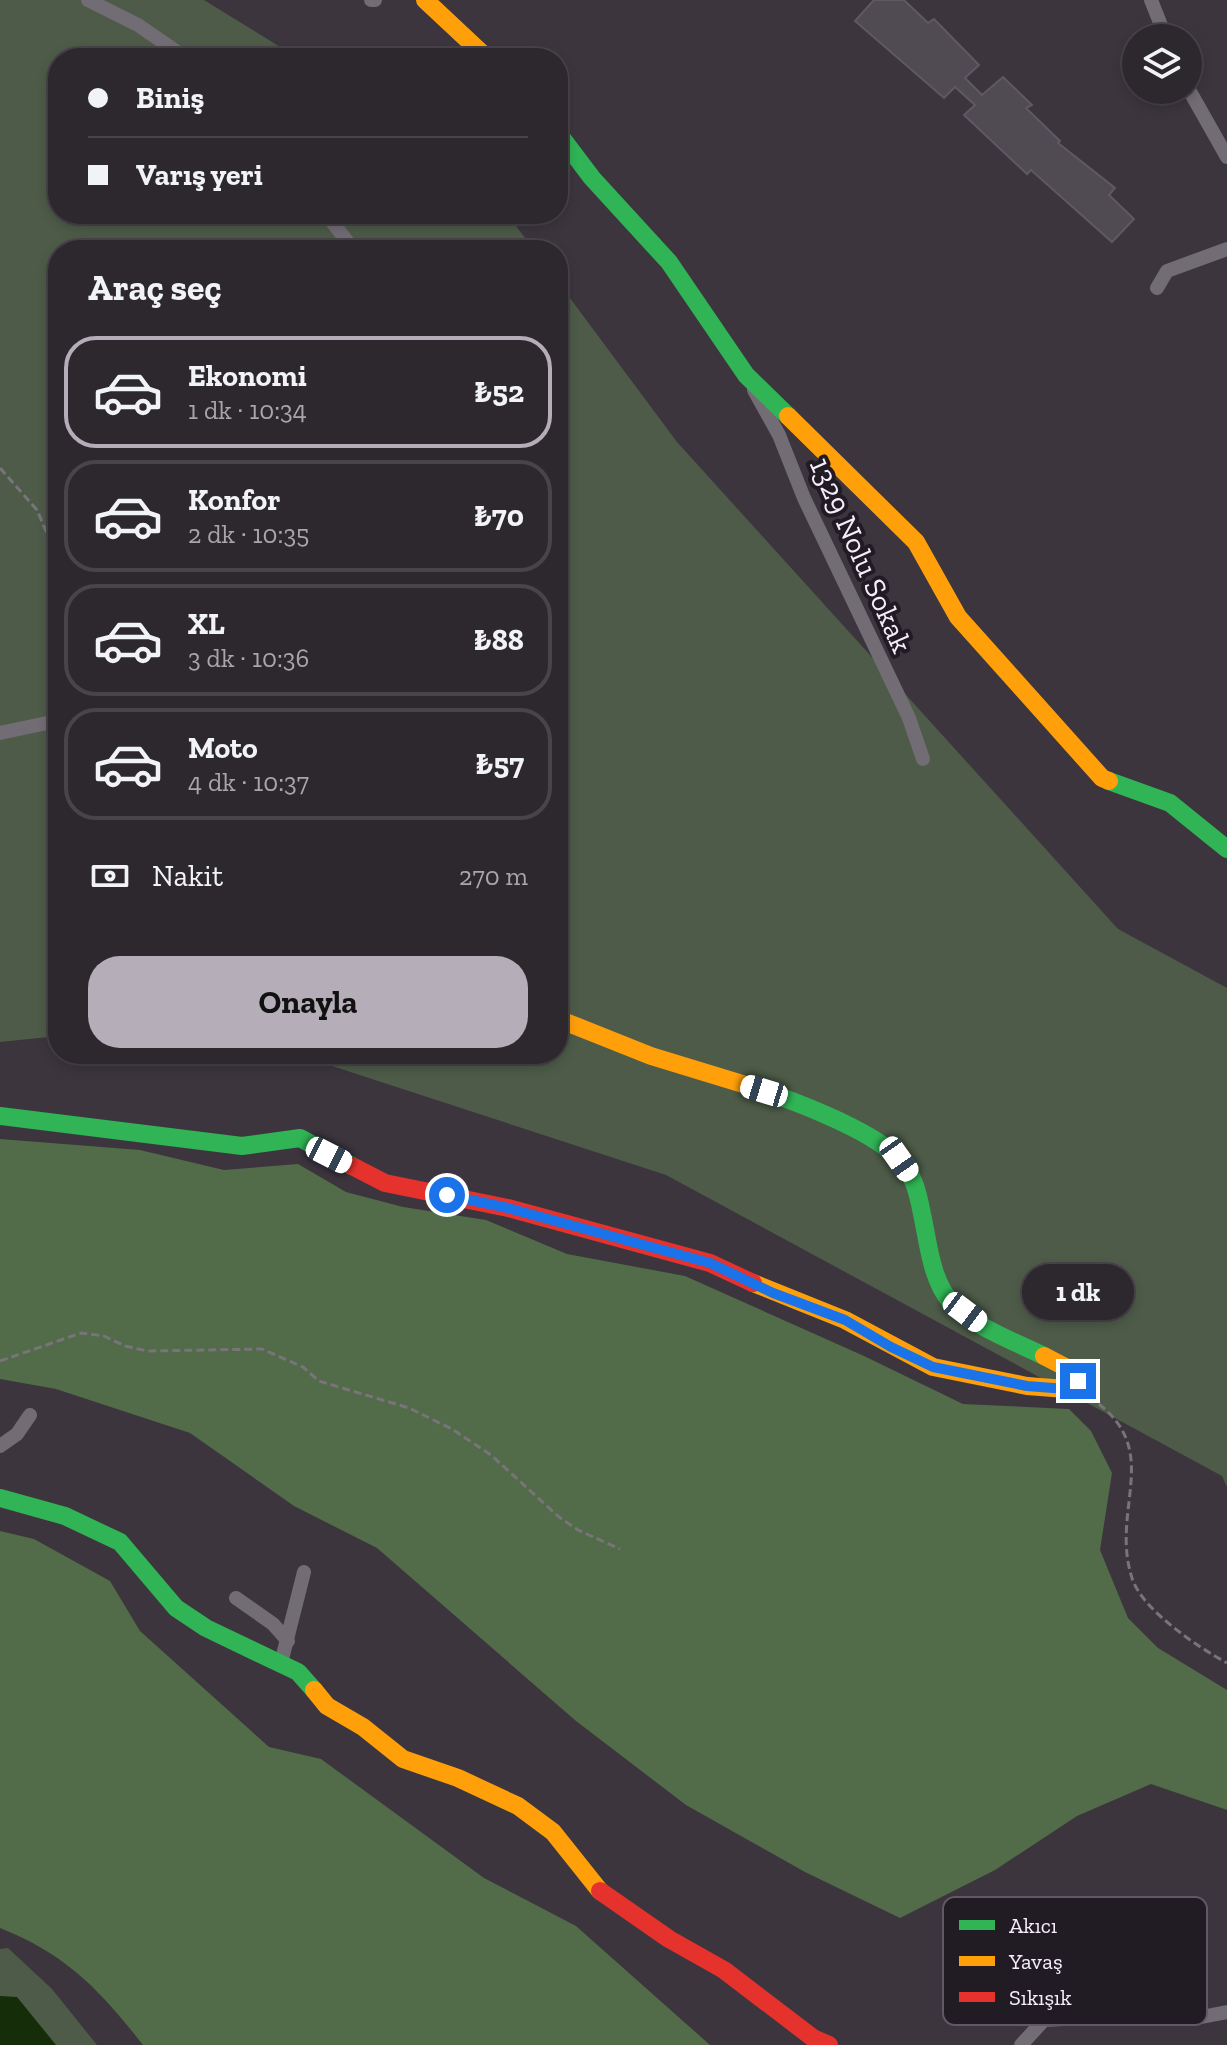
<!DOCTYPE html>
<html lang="tr">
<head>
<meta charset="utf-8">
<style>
	:root { --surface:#2d282e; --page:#353036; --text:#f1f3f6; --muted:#a7a6aa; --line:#48444a; --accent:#b5adb8 }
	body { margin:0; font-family:"Zilla Slab",serif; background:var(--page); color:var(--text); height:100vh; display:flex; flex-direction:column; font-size:30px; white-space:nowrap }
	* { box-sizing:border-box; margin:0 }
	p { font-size:26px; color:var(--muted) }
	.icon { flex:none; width:44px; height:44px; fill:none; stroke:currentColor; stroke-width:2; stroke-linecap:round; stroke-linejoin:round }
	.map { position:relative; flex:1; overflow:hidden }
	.details { position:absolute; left:48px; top:240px; width:520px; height:824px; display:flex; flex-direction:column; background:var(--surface); border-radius:32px; box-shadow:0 4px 12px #0003,0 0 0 2px var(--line) }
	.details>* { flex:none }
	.guide { position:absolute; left:48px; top:48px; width:520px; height:176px; border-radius:32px; box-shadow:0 4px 12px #0003,0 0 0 2px var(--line); display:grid; align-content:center; height:176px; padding:0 40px; background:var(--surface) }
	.controls { position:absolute; left:1122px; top:24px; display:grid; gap:16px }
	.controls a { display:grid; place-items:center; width:80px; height:80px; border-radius:50%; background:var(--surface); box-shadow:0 4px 12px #0003,0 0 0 2px var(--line); font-size:40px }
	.end { position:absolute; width:36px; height:36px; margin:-18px; border:10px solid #1a73e8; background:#fff; box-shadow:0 0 0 4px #fff }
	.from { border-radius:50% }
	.bubble { position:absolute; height:56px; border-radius:28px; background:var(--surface); box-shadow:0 4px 12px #0003,0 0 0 2px var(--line); font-size:26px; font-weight:700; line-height:56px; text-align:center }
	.car { position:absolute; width:24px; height:48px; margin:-24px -12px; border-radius:10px; box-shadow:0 0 6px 2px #0007; background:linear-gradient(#fff 24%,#345 0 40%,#fff 0 76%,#345 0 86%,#fff 0) }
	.guide b { display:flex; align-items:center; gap:28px; height:76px; font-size:30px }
	.guide b+b { border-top:2px solid var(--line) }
	.guide i { width:20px; height:20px; background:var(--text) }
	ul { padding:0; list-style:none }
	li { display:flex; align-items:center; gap:24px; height:112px; margin:0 16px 12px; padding:0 24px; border:4px solid var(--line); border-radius:32px }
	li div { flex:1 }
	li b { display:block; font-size:30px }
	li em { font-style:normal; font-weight:700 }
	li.on { border-color:var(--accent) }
	li>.icon { width:72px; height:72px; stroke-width:1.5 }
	h2 { padding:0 40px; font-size:36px; line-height:96px }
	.pay { display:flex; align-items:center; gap:20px; height:88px; padding:0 40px; font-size:30px }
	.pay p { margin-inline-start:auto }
	.cta { display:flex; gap:16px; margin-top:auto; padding:16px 40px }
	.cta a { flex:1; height:92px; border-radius:32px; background:var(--accent); color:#111; font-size:32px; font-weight:700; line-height:92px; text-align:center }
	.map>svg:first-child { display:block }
	.green { fill:#4d5b48 }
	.forest { fill:#526b48 }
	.water { fill:#162d0a }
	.building { fill:#504b52; stroke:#5f5962; stroke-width:2 }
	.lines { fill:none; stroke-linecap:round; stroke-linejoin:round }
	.path { stroke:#78747a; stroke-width:3; stroke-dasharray:8 4; stroke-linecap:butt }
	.street { stroke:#726c74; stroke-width:14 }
	.fast { stroke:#30b455; stroke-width:18 }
	.slow { stroke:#ff9f0a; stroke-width:18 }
	.jam { stroke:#e5322d; stroke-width:18 }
	.route { stroke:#1a73e8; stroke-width:10 }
	.labels { text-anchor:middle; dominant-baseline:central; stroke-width:8; stroke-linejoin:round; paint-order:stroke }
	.street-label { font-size:30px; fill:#f6eefa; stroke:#211b23 }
	.key { fill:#211b23; stroke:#615a64; stroke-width:2 }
	.key-label { font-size:22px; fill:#f6eefa }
</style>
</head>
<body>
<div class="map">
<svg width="1227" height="2045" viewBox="0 0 1227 2045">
	<rect width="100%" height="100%" fill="#3c353e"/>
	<path class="green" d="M0 0H204L298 58H58V214H507L534 250H58V1036L0 1042Z
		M558 282 677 442 1118 929 1227 988V1487L1222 1476 666 1175 332 1066 231 1054H558Z
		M8 1948 52 1989 97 2045H0V1949Z"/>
	<path class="forest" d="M0 1139 140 1150 224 1170 298 1164 346 1192 403 1207 486 1220 567 1254 685 1276 864 1356 963 1404 1069 1409 1091 1431 1112 1473 1100 1550 1128 1618 1158 1648 1227 1690V1810L1151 1784 1077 1816 995 1870 900 1918 805 1872 686 1805 576 1721 377 1548 294 1506 190 1433 56 1389 0 1379Z
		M0 1531 34 1539 110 1581 140 1631 269 1747 321 1759 484 1878 576 1926 710 2045H143C100 1990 66 1954 0 1928Z"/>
	<path class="water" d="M0 1996 17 1997 56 2045H0Z"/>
	<path class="building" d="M874 0H904L928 23 934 19 979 65 965 78 982 95 1003 77 1032 105 1026 108 1060 141 1058 143 1115 188 1109 195 1134 219 1112 242 1031 170 1027 174 964 115 975 105 955 87 944 98 855 21Z"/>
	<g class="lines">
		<path class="path" d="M0 468 37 510 58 559
			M0 1361 81 1333 104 1336 125 1346 147 1351 262 1349 303 1367 319 1381 409 1408 452 1429 491 1455 559 1517 578 1530 620 1549
			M1089 1397C1167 1448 1109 1507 1132 1578 1142 1610 1198 1647 1227 1663"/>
		<path class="street" d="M88 0 138 25 186 58
			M371 0H375
			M1151 0 1166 38
			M1188 88 1227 157
			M326 214 354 250
			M1157 288 1167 271 1227 249
			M754 390 779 435 804 498 909 718 923 759
			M58 712 52 722 58 752
			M0 733 52 722
			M0 1446 17 1434 30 1415
			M236 1598 273 1624 288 1641
			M281 1663 304 1572
			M1021 2045 1044 2020 1138 2015 1196 2018 1227 2012"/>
		<path class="fast" d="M558 133 592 178 669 262 746 375 788 416
			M1109 781 1170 803 1227 849
			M746 1085C786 1098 870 1128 899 1159 914 1175 918 1193 922 1214 928 1241 931 1279 950 1301 973 1327 1014 1341 1044 1356
			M0 1116 242 1146 300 1138 352 1166
			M0 1498 65 1516 120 1542 176 1608 206 1628 298 1672 314 1690"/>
		<path class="slow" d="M425 0 487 58
			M788 416 916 542 958 617 1102 778 1109 781
			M558 1019 651 1056 746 1085
			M753 1283 845 1320 933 1367 1027 1386 1066 1389 1078 1381 1069 1369 1044 1356
			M314 1690 327 1706 363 1727 403 1759 458 1778 518 1806 553 1832 600 1891"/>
		<path class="jam" d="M352 1166 385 1183 508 1208 710 1263 753 1283
			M600 1891 669 1939 724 1970 813 2038 829 2045"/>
	</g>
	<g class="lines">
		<path class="route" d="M447 1195 508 1208 710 1263 773 1293 845 1320 891 1347 933 1367 1027 1386 1066 1389 1078 1381"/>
	</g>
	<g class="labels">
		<g class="street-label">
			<text transform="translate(861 555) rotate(66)">1329 Nolu Sokak</text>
		</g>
	</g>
	<rect x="943" y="1897" width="264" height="128" rx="12" class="key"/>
	<rect x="959" y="1920" width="36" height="10" fill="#30b455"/>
	<rect x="959" y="1956" width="36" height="10" fill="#ff9f0a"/>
	<rect x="959" y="1992" width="36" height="10" fill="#e5322d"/>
	<g class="key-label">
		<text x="1009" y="1933">Akıcı</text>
		<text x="1009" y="1969">Yavaş</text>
		<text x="1009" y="2005">Sıkışık</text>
	</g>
</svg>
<div class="controls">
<a><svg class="icon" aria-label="layers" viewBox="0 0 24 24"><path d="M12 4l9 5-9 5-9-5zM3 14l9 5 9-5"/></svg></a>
</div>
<i class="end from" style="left:447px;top:1195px"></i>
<i class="end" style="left:1078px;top:1381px"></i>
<div class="bubble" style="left:1022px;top:1264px;width:112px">1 dk</div>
<i class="car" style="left:764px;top:1091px;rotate:287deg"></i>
<i class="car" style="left:329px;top:1155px;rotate:117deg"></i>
<i class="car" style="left:899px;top:1159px;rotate:145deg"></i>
<i class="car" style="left:965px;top:1312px;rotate:127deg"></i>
<div class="guide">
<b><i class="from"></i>Biniş</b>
<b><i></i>Varış yeri</b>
</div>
<section class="details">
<h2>Araç seç</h2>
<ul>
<li class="on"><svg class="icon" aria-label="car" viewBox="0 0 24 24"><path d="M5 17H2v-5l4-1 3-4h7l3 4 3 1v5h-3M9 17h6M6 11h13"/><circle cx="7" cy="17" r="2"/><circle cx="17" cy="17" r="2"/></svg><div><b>Ekonomi</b><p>1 dk · 10:34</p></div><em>₺52</em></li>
<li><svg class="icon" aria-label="car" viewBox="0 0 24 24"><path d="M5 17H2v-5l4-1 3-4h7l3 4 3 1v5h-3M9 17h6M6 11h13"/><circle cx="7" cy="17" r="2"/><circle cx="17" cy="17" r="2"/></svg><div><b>Konfor</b><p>2 dk · 10:35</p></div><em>₺70</em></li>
<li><svg class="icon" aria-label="car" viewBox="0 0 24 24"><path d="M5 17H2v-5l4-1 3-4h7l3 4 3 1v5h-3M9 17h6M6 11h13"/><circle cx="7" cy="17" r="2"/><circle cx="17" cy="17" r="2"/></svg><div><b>XL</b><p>3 dk · 10:36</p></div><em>₺88</em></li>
<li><svg class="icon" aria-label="car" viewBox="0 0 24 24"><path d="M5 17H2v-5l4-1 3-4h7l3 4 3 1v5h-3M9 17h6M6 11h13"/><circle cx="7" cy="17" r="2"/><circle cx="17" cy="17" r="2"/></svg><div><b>Moto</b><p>4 dk · 10:37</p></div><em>₺57</em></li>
</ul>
<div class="pay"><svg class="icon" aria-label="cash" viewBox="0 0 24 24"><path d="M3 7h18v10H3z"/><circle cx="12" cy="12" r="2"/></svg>Nakit<p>270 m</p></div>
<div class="cta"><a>Onayla</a></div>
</section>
</div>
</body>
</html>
